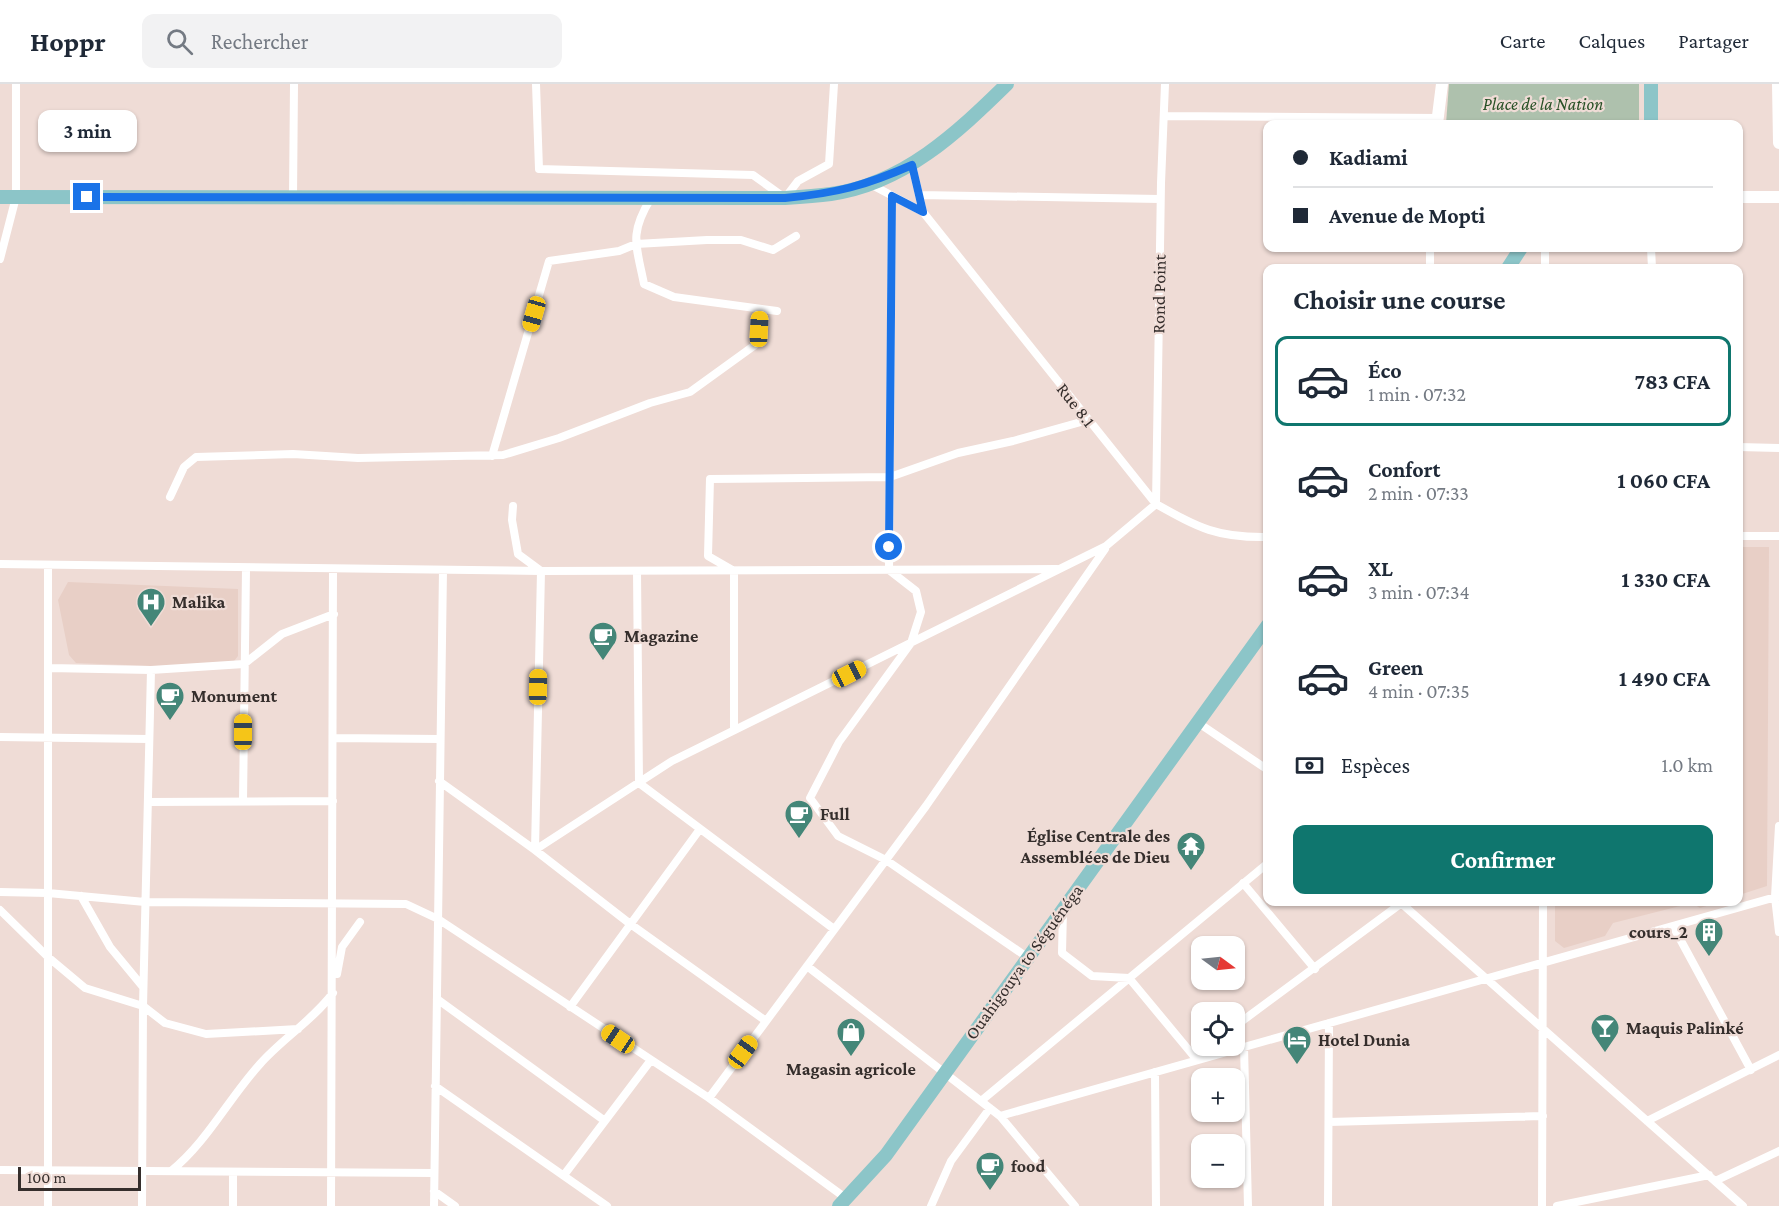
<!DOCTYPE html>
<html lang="fr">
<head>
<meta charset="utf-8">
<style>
	:root { --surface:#fff; --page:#f2f2f3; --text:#1f2937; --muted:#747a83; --line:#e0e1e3; --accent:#0f766e }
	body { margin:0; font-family:"Crimson Pro",serif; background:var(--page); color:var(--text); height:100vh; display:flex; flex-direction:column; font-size:22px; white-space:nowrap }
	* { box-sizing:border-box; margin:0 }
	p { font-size:20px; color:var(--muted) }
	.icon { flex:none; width:33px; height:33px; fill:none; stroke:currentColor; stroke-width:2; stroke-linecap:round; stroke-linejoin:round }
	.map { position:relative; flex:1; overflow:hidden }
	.details { position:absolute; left:1263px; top:180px; width:480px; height:642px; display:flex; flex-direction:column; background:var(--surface); border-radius:12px; box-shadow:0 2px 4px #0004 }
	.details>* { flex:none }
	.hud { position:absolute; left:1263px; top:36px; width:480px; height:132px; border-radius:12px; box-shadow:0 2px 4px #0004; display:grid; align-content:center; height:132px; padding:0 30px; background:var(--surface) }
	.needle { width:39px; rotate:105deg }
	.buttons { position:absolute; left:1191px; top:852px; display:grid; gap:12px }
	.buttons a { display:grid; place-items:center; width:54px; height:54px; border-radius:12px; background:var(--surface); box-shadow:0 2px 4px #0004; font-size:30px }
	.scale { position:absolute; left:18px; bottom:15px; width:123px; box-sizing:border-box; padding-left:6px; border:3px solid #352e2c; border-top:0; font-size:16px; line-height:21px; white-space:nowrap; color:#352e2c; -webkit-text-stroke:4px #efdcd6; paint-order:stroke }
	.end { position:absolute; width:27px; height:27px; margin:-14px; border:8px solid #1a73e8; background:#fff; box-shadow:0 0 0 3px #fff }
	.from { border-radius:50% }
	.bubble { position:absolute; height:42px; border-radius:12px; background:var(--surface); box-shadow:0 2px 4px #0004; font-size:20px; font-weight:700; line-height:42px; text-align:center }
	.car { position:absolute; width:18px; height:36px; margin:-18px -9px; border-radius:8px; box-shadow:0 0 4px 2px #0007; background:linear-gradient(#f5c518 24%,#345 0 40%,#f5c518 0 76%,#345 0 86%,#f5c518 0) }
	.hud b { display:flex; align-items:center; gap:21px; height:57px; font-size:22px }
	.hud b+b { border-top:2px solid var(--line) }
	.hud i { width:15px; height:15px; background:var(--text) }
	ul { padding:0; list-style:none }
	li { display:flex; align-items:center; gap:18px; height:90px; margin:0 12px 9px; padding:0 18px; border:3px solid transparent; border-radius:12px }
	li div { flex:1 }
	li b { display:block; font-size:22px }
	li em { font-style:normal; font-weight:700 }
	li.on { border-color:var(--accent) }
	li>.icon { width:54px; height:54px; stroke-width:1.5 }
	h2 { padding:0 30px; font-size:27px; line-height:72px }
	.pay { display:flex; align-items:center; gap:15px; height:66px; padding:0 30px; font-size:22px }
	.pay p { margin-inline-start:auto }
	.cta { display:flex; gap:12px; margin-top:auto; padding:12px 30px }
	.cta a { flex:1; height:69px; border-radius:12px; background:var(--accent); color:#fff; font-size:24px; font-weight:700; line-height:69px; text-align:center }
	header { display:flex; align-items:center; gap:36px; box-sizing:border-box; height:84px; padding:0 30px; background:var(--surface); border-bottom:2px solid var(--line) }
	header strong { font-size:28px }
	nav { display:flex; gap:33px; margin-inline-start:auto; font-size:21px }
	.search { width:420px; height:54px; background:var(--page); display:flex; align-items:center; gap:15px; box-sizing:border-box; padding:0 21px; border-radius:12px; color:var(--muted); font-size:22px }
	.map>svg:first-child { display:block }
	.built { fill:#e8cfc6 }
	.green { fill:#aec1ad }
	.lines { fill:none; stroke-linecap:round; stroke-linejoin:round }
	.minor { stroke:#fff; stroke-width:8 }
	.secondary { stroke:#fff; stroke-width:12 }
	.primary { stroke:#8cc5c8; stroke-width:14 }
	.route { stroke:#1a73e8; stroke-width:8 }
	.labels { text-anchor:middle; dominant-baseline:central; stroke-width:4.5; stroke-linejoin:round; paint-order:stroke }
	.park-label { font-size:18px; font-style:italic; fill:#275025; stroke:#efdcd6 }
	.street-label { font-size:18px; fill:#352e2c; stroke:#efdcd6 }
	.poi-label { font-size:18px; font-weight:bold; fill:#352e2c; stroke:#efdcd6; text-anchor:start }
</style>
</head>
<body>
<header>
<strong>Hoppr</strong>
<div class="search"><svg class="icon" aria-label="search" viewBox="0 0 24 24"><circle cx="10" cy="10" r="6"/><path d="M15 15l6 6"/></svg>Rechercher</div>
<nav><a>Carte</a><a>Calques</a><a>Partager</a></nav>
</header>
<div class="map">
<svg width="1779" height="1122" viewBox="0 0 1779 1122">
	<rect width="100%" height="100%" fill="#efdcd6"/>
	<path class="built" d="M1739 463H1769L1767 802 1739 811Z
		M68 498 238 505V572L228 585 76 579 69 571 58 516Z
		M1555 818H1719L1700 824 1692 819 1613 839 1605 852 1564 864 1555 857Z"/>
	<path class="green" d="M1449 0H1639V40H1446Z"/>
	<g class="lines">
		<path class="minor" d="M536 0 539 85 753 91 785 114 798 97 829 80 834 0
			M1164 32 1438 34
			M870 100 923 128 912 81
			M919 111 1160 115
			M892 112 889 486 916 507 921 528 911 559 839 658 810 714 838 752 886 776 1027 873
			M293 113 294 0
			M651 114C629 150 636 160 644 200L674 213 777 227
			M923 128 1156 420C1199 444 1217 454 1268 453
			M1430 164V184
			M1651 164 1652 184
			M0 175 16 113V0
			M1545 184V164
			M1738 363 1779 364
			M492 372 549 177 619 167 636 160 707 156H741L773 166 796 152
			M170 413 184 383 196 373 293 370 358 374 503 371 559 354 650 319 690 308 755 261 760 225
			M513 422 512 436 518 470 541 487 535 766 629 839 766 937
			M1738 452H1779
			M0 480 541 487 1057 485
			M637 487 639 699 834 845
			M49 584 151 586 244 580 282 550 334 530
			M1197 638 1268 686
			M734 646V487L708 472 710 395 890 393 958 369 1013 357 1088 336
			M0 653 149 655
			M333 654 440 655
			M439 697 535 766 672 677 1106 462 1156 420 1161 99 1165 0
			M243 717 246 485
			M148 718 333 717
			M1779 742 1775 813 1779 848
			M1243 799 1315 885
			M0 808 48 809 145 818 406 820 438 835 709 1014 847 1115
			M81 812 110 863 143 903
			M1401 819 1743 1122
			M0 826 48 873 85 904 143 922 165 939 206 950 298 945
			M1063 826 1062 869 1092 892 1129 894 1197 976
			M1673 842 1751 986
			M807 882 1000 1032 1779 812
			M337 890 342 863 360 838
			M437 915 605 1037
			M570 923 700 745
			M1234 943 1403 818
			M1244 963 1248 1122
			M1155 988 1156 1122
			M435 1002 607 1122
			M709 1014 926 722 1105 465
			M981 1017 1268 779
			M1000 1032 1075 1122
			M1647 1037 1779 971
			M1329 1038 1543 1032
			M0 1086 434 1089
			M171 1087C207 1058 229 1014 260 980 282 955 313 936 333 909
			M233 1088V1122
			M564 1091 651 976
			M1715 1097 1779 1067
			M434 1107 455 1122
			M48 1122V482
			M142 1122 143 922 151 586
			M331 1122 333 486
			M434 1122 443 486
			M931 1122 951 1077 990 1024
			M1328 1122 1329 939
			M1542 1122 1543 818
			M1557 1122 1709 1091"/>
		<path class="secondary" d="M1778 0 1779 59
			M1437 40 1442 0
			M1738 113H1779"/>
		<path class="primary" d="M1651 0V40
			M0 113 785 114C800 113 815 112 831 110 903 100 957 49 1007 0
			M1508 184 1521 164
			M839 1122 886 1071 1268 541"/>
	</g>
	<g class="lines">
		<path class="route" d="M87 113 785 114C837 109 864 102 912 81L923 128 892 112 889 463"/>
	</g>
	<defs>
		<g id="hospital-pin" transform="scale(1.5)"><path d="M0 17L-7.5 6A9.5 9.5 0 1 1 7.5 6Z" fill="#448678" stroke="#efdcd6"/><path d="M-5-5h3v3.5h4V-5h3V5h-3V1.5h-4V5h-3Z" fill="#fff"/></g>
		<g id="cafe-pin" transform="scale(1.5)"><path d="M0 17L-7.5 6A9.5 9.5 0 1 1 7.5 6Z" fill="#448678" stroke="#efdcd6"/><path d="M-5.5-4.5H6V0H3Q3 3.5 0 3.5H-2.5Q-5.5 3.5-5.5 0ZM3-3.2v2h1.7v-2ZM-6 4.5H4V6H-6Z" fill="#fff"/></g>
		<g id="temple-pin" transform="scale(1.5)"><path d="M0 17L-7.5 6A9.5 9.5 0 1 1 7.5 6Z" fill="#448678" stroke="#efdcd6"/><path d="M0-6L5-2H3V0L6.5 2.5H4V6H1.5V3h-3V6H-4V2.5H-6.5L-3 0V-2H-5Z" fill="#fff"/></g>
		<g id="building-pin" transform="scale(1.5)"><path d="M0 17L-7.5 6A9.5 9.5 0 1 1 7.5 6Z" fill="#448678" stroke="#efdcd6"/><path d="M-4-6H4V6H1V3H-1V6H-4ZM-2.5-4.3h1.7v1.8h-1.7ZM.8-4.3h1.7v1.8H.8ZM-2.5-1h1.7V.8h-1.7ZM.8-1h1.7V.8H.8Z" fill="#fff"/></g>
		<g id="bar-pin" transform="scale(1.5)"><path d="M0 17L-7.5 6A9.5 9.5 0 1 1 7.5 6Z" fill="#448678" stroke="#efdcd6"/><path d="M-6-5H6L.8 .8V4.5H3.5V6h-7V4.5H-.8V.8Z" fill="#fff"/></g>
		<g id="shop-pin" transform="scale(1.5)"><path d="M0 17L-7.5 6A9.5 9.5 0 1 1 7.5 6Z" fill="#448678" stroke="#efdcd6"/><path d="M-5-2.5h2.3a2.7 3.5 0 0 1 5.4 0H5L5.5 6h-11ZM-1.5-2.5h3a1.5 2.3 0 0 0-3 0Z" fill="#fff"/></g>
		<g id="hotel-pin" transform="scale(1.5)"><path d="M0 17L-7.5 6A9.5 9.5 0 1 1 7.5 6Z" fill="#448678" stroke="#efdcd6"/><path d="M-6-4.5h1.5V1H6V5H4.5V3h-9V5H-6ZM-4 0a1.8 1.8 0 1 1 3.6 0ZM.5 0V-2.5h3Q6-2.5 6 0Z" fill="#fff"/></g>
	</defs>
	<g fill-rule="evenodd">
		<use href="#hospital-pin" x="151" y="518"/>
		<use href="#cafe-pin" x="603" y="552"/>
		<use href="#cafe-pin" x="170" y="612"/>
		<use href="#cafe-pin" x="799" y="730"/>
		<use href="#temple-pin" x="1191" y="762"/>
		<use href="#building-pin" x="1709" y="848"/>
		<use href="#bar-pin" x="1605" y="944"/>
		<use href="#shop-pin" x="851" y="948"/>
		<use href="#hotel-pin" x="1297" y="956"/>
		<use href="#cafe-pin" x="990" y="1082"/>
	</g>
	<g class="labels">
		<g class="park-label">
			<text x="1543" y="20">Place de la Nation</text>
		</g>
		<g class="street-label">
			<text transform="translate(1159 210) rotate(-89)">Rond Point</text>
			<text transform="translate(1076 321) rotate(52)">Rue 8.1</text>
			<text transform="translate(1024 878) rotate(-54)">Ouahigouya to Séguénéga</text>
		</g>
		<g class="poi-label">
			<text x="172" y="518">Malika</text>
			<text x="624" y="552">Magazine</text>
			<text x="191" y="612">Monument</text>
			<text x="820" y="730">Full</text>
			<text x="1170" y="752" text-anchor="end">Église Centrale des<tspan x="1170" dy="21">Assemblées de Dieu</tspan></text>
			<text x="1688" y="848" text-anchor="end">cours_2</text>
			<text x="1626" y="944">Maquis Palinké</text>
			<text x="1318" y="956">Hotel Dunia</text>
			<text x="851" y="985" text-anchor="middle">Magasin agricole</text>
			<text x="1011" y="1082">food</text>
		</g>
	</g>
</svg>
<div class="buttons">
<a><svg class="needle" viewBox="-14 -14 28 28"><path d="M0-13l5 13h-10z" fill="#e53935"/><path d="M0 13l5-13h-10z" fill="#747a83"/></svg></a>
<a><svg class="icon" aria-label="locate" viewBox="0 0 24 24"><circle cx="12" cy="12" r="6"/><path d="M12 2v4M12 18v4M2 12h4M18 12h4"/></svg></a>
<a>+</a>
<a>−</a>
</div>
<div class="scale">100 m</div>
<i class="end from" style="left:889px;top:463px"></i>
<i class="end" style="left:87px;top:113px"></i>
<div class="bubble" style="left:38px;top:26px;width:99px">3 min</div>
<i class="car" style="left:534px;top:230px;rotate:196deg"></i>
<i class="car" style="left:759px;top:245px;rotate:3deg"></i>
<i class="car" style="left:849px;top:590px;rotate:63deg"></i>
<i class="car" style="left:538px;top:603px;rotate:1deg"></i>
<i class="car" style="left:243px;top:648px;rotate:0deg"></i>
<i class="car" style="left:618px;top:955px;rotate:304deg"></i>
<i class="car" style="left:743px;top:968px;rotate:36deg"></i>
<div class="hud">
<b><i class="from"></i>Kadiami</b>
<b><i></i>Avenue de Mopti</b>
</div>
<section class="details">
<h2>Choisir une course</h2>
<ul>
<li class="on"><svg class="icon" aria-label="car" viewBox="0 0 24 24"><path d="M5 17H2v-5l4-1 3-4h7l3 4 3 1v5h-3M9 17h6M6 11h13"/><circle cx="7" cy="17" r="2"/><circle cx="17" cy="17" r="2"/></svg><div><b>Éco</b><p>1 min · 07:32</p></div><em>783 CFA</em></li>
<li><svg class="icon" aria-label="car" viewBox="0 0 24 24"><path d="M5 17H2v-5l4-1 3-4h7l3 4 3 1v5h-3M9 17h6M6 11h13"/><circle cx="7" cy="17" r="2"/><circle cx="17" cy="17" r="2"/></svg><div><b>Confort</b><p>2 min · 07:33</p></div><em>1 060 CFA</em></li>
<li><svg class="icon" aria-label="car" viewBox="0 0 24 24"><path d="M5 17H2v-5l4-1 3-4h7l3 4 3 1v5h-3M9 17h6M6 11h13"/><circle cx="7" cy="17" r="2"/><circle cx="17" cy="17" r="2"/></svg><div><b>XL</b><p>3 min · 07:34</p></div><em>1 330 CFA</em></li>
<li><svg class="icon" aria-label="car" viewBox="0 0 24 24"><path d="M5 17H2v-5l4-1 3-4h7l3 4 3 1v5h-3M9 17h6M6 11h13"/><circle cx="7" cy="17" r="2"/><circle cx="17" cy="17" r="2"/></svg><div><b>Green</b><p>4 min · 07:35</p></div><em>1 490 CFA</em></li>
</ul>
<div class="pay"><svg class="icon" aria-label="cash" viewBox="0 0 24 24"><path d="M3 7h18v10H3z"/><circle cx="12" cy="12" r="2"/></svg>Espèces<p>1.0 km</p></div>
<div class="cta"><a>Confirmer</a></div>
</section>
</div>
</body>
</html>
